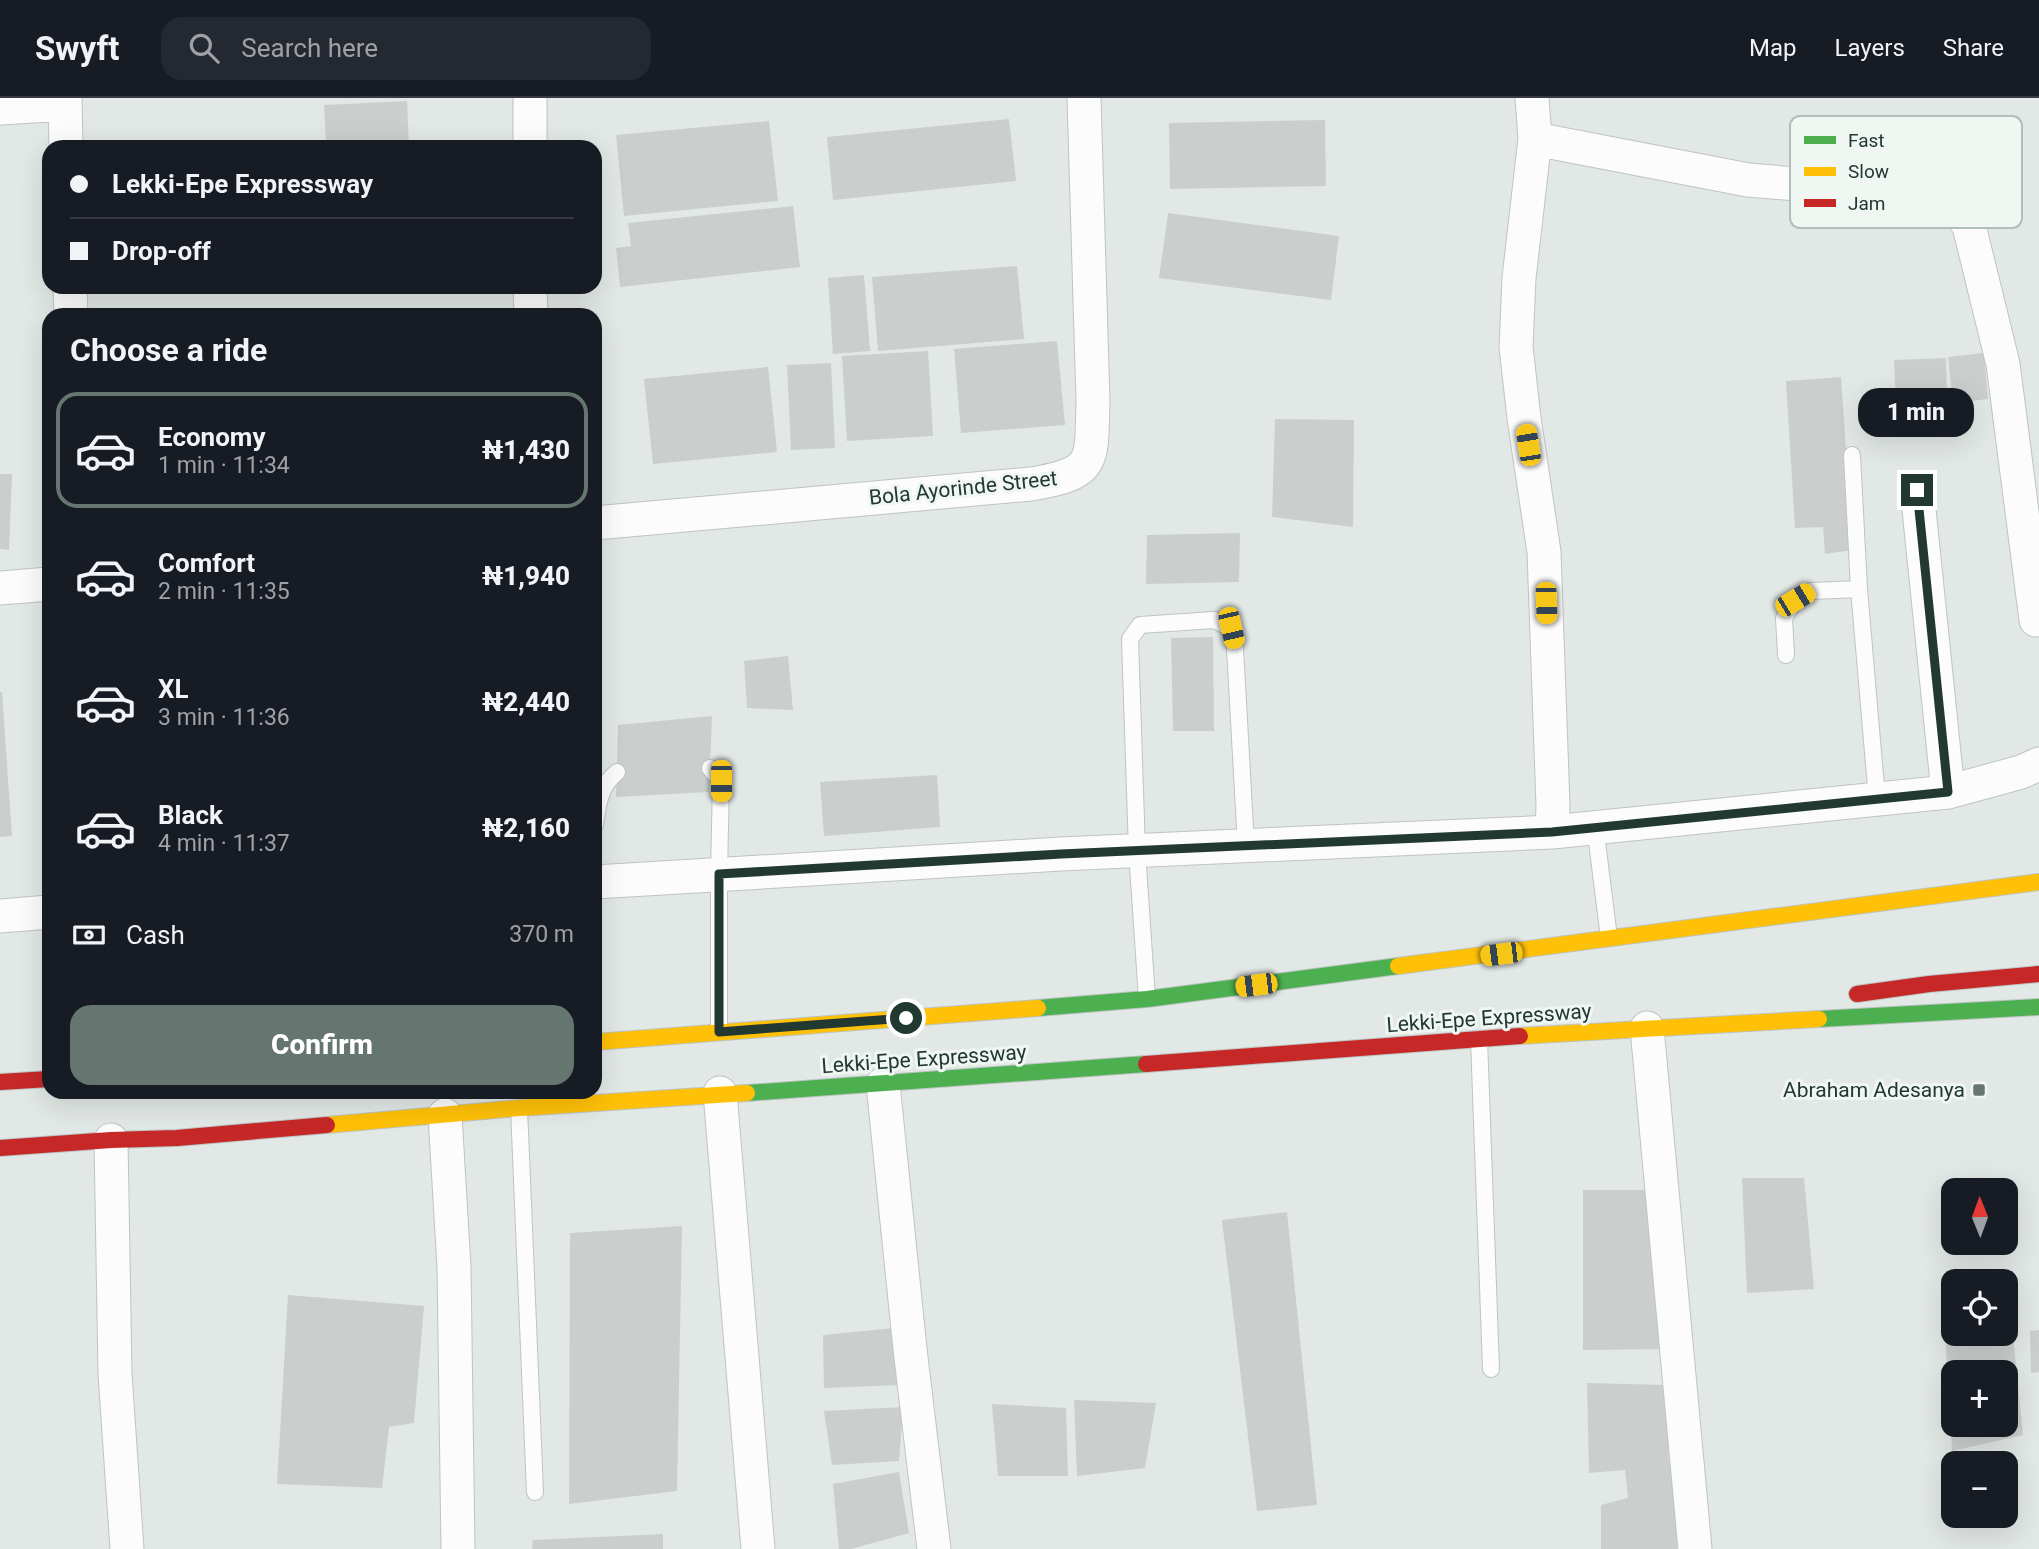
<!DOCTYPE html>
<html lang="en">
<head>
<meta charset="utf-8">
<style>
	:root { --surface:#171b24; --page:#242831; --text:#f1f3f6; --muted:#9ea1a6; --line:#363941; --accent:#657670 }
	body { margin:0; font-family:Roboto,sans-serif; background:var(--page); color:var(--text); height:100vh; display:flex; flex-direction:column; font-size:26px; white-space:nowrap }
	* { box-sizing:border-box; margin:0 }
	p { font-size:23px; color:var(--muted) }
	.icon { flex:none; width:38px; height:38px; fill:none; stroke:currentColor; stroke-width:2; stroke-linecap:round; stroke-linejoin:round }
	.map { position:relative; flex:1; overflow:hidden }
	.panel { position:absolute; left:42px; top:210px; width:560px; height:791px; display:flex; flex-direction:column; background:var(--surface); border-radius:21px; box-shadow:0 7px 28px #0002 }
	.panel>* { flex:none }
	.banner { position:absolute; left:42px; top:42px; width:560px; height:154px; border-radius:21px; box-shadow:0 7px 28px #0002; display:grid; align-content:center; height:154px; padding:0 28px; background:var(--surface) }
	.needle { width:46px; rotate:359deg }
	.tools { position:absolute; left:1941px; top:1080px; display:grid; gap:14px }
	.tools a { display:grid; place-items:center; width:77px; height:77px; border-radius:14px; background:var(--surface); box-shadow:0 7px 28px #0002; font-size:35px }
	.end { position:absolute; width:32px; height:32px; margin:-16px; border:9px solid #223931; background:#fff; box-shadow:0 0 0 4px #fff }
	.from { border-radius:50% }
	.bubble { position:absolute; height:49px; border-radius:21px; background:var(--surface); box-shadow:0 7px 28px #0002; font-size:23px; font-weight:800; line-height:49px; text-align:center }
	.car { position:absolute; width:21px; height:42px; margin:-21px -10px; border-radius:9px; box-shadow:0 0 5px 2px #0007; background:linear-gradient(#f5c518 24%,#345 0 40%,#f5c518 0 76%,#345 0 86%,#f5c518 0) }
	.banner b { display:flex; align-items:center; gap:24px; height:66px; font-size:26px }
	.banner b+b { border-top:2px solid var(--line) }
	.banner i { width:18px; height:18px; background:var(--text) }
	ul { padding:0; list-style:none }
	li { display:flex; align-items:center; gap:21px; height:116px; margin:0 14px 10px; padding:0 14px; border:4px solid transparent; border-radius:21px }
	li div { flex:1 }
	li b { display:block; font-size:26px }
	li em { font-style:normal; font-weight:800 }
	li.current { border-color:var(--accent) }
	li>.icon { width:63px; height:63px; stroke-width:1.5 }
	h2 { padding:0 28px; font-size:32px; line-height:84px }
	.pay { display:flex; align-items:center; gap:18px; height:77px; padding:0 28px; font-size:26px }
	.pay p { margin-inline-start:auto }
	.action { display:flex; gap:14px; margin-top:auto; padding:14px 28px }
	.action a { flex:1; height:80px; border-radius:21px; background:var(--accent); color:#fff; font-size:28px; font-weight:800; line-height:80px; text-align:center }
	header { display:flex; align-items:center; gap:42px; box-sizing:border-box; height:98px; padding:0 35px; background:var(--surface); border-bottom:2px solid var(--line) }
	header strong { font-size:33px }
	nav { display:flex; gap:38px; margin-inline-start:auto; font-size:24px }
	.search { width:490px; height:63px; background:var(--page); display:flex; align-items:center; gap:18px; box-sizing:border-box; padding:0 24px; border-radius:21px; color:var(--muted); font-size:26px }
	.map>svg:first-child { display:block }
	.building { fill:#cacfcd; fill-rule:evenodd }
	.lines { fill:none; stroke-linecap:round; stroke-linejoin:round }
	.lane-casing { stroke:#bfc4c2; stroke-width:18 }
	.street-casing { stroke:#bfc4c2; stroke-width:35 }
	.fast-casing { stroke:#bcc4c1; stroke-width:18 }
	.slow-casing { stroke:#bcc4c1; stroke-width:18 }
	.jam-casing { stroke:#bcc4c1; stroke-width:18 }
	.lane { stroke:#fbfcfb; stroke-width:16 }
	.street { stroke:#fbfcfb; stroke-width:33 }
	.fast { stroke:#4caf50; stroke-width:16 }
	.slow { stroke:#ffc107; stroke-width:16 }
	.jam { stroke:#c62828; stroke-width:16 }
	.route { stroke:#223931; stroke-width:9 }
	.poi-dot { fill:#657670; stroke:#f0f7f3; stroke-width:2.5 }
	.labels { text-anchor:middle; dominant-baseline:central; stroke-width:6; stroke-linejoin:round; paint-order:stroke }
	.street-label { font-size:21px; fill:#223931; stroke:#f0f7f3 }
	.poi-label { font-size:21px; fill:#223931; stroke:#f0f7f3; text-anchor:end }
	.key { fill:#f0f7f3; stroke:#b2beb9; stroke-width:2 }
	.key-label { font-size:19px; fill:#223931 }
</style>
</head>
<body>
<header>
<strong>Swyft</strong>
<div class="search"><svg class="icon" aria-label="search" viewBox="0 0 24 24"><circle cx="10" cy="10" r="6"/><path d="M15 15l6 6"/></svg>Search here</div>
<nav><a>Map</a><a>Layers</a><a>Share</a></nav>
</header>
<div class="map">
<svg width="2039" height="1451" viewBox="0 0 2039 1451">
	<rect width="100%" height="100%" fill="#e2e8e5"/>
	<path class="building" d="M407 3 409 49H296V45L326 44 324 7Z
		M1009 21 1016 83 833 102 827 39Z
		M1325 22 1326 88 1170 91 1169 25Z
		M769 23 778 103 624 118 616 37Z
		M793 108 800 169 620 189 616 150 631 148 628 125Z
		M1168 115 1339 138 1331 202 1159 180Z
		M1017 168 1024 241 878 253 872 179Z
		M864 177 870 253 833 256 828 180Z
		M1057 243 1065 327 961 335 954 251Z
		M928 253 933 338 847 343 842 258Z
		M1984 255 1988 301 1953 305 1948 259Z
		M1946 260 1947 304 1896 305 1894 262Z
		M831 265 835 350 791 352 787 267Z
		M768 269 777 354 653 366 644 281Z
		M1841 279 1853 452 1825 456 1823 429 1795 430 1786 283Z
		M1275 321 1354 322 1353 429 1272 419Z
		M0 376H12L9 452 0 451Z
		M1240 435 1239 484 1146 486 1147 437Z
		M1213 539 1214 633H1173L1171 540Z
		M788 558 793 612 747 610 744 563Z
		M0 594H2L12 738 0 739Z
		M712 618 709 694 616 699 618 627Z
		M937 677 940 729 824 738 820 684Z
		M1742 1080H1804L1814 1191 1747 1195Z
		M1583 1092H1656L1667 1251 1583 1252Z
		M1287 1114 1317 1407 1257 1413 1222 1122Z
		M682 1128 677 1393 569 1406 570 1135Z
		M288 1197 424 1208 414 1325 389 1329 382 1390 277 1386Z
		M2012 1228 2023 1337 1952 1353 1945 1234 1953 1233V1236H2006V1229ZM1953 1274H2006V1326H1953Z
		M895 1230 900 1287 824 1290 823 1237Z
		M2039 1232V1274L2031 1275 2030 1233Z
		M1587 1285 1665 1287 1669 1366 1681 1370 1676 1415 1677 1451H1601V1407L1628 1400 1625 1372 1589 1375Z
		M1074 1302 1156 1305 1145 1370 1077 1378Z
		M992 1306 1066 1310 1068 1378H998Z
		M903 1309 899 1363 832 1367 824 1313Z
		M899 1374 909 1435 851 1451H839L833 1386Z
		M663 1436V1451H532L533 1442Z"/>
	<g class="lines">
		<g class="lane-casing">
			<path id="lane" d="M1852 357 1859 491 1877 701
				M1786 557 1784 520 1795 502 1811 493 1859 491
				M710 670 721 683 719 776V934
				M595 727C598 705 600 688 617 674
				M1595 728 1609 840
				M1147 901 1137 753 1130 541 1140 527 1214 522 1231 530 1235 550 1246 748
				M1479 941 1491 1271
				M519 1010 535 1394"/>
		</g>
		<g class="street-casing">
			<path id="street" d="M65 0 66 49
				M530 0V49
				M1532 0 1535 41 1519 180 1516 249 1524 320 1544 454 1553 708 1552 734
				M0 10 65 6
				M1535 41 1748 82 1932 97 1955 107 1969 128 2003 266 2036 522
				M70 189 71 217
				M530 189 531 217
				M1917 392 1948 694 2021 674 2039 666
				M595 425 1031 386C1097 375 1091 365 1093 303L1084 0
				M0 490 49 486
				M595 784 1061 756 1552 734 1948 694
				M0 818 49 814
				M1647 930 1695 1451
				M883 986 910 1251 934 1451
				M720 995 758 1451
				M445 1017 454 1169 458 1451
				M111 1042 115 1276 127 1451"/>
		</g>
		<g class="fast-casing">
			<path id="fast" d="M1038 910 1147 901 1398 868
				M1819 921 2039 909
				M747 995 1146 966"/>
		</g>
		<g class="slow-casing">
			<path id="slow" d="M1398 868 2039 784
				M1520 938 1819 921
				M595 944 1038 910
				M327 1027 519 1010 747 995"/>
		</g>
		<g class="jam-casing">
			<path id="jam" d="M1857 896 1929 886 2039 876
				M1146 966 1520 938
				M0 984 49 981
				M0 1050 111 1042 177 1040 327 1027"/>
		</g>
		<use href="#lane" class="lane"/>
		<use href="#street" class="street"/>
		<use href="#fast" class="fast"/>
		<use href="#slow" class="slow"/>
		<use href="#jam" class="jam"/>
	</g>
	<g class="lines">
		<path class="route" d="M906 920 719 934V776L1061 756 1552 734 1948 694 1917 392"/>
	</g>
	<rect class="poi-dot" x="1972" y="985" width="14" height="14" rx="3.5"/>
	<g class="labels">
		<g class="street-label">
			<text transform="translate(963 390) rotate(-6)">Bola Ayorinde Street</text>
			<text transform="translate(1489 920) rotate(-4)">Lekki-Epe Expressway</text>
			<text transform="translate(924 961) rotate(-4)">Lekki-Epe Expressway</text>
		</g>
		<g class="poi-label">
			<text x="1965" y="992">Abraham Adesanya</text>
		</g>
	</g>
	<rect x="1790" y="18" width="232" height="112" rx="10" class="key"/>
	<rect x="1804" y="38" width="32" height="8" fill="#4caf50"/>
	<rect x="1804" y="69" width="32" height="9" fill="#ffc107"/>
	<rect x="1804" y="101" width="32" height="8" fill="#c62828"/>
	<g class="key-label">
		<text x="1848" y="49">Fast</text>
		<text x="1848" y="80">Slow</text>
		<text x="1848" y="112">Jam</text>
	</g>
</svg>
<div class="tools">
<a><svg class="needle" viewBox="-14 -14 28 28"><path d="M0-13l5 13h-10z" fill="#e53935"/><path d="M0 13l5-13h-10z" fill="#9ea1a6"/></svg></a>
<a><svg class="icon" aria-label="locate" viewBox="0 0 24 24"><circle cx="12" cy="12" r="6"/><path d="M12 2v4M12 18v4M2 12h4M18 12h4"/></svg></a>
<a>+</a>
<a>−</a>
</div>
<i class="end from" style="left:906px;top:920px"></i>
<i class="end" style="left:1917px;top:392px"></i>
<div class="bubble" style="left:1858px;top:290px;width:116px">1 min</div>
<i class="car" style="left:1528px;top:347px;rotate:351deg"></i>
<i class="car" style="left:1795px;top:502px;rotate:59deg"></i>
<i class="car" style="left:1546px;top:505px;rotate:178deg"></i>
<i class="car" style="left:1231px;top:530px;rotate:167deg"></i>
<i class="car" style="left:721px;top:683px;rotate:180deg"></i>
<i class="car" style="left:1501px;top:856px;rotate:263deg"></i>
<i class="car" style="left:1256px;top:887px;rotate:263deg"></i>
<div class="banner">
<b><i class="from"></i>Lekki-Epe Expressway</b>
<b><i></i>Drop-off</b>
</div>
<section class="panel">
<h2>Choose a ride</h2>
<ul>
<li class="current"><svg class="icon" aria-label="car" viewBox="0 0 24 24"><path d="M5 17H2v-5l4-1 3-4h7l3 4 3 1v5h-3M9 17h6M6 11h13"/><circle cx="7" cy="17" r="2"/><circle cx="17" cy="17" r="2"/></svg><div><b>Economy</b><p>1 min · 11:34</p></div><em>₦1,430</em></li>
<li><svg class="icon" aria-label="car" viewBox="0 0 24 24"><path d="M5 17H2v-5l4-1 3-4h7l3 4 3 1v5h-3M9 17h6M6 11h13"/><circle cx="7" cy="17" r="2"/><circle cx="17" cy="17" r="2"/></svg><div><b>Comfort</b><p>2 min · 11:35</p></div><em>₦1,940</em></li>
<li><svg class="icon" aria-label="car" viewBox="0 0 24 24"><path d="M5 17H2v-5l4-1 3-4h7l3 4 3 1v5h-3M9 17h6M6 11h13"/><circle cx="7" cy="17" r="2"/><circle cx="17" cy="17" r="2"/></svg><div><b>XL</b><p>3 min · 11:36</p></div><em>₦2,440</em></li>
<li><svg class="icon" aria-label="car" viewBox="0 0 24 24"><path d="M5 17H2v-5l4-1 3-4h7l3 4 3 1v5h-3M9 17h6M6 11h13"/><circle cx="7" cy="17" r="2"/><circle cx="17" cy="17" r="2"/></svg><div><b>Black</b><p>4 min · 11:37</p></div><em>₦2,160</em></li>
</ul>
<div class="pay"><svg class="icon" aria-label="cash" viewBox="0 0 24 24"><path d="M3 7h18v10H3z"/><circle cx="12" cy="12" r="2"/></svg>Cash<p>370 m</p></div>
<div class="action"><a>Confirm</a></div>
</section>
</div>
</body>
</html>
